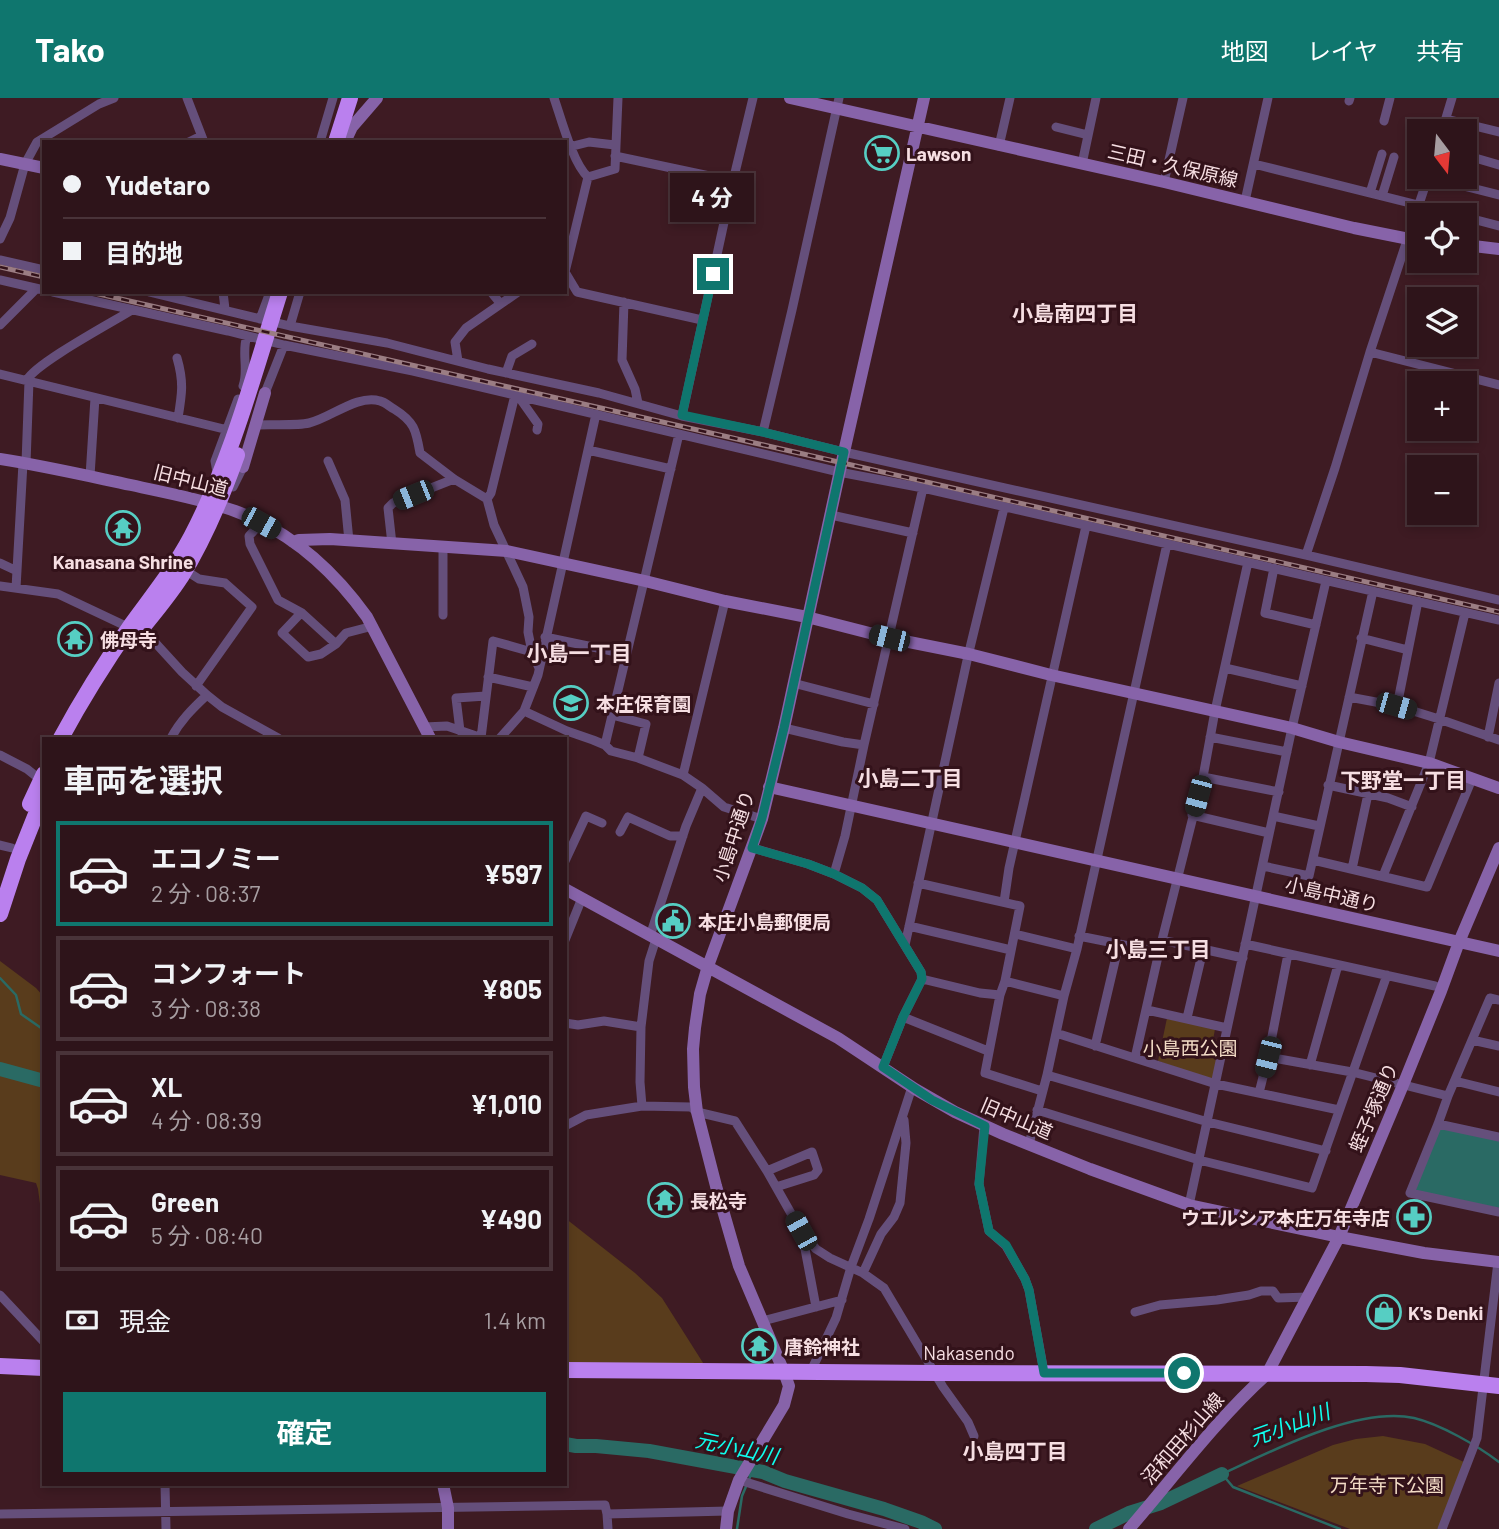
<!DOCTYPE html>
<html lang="ja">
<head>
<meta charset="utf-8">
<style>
	:root { --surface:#2e141a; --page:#3a2127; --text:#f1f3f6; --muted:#a79ea2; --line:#493339; --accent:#0f766e }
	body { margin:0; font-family:Barlow,"Noto Sans JP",sans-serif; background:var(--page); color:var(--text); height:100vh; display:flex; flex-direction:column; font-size:26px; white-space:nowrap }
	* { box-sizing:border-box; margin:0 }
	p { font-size:23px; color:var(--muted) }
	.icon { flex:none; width:38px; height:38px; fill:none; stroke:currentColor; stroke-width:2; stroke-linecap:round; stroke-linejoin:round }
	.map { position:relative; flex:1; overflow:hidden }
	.panel { position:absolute; left:42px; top:639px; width:525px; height:749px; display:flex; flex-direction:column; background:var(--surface); border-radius:0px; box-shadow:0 4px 10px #0003,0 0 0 2px var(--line) }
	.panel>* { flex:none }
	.banner { position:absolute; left:42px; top:42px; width:525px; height:154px; border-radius:0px; box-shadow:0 4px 10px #0003,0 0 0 2px var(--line); display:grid; align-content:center; height:154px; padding:0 21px; background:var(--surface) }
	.needle { width:46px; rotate:164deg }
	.buttons { position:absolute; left:1407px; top:21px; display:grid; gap:14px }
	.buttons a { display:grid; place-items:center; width:70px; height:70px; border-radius:0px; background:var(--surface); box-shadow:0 4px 10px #0003,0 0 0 2px var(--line); font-size:35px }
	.end { position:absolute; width:32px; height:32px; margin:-16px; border:9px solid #0f766e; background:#fff; box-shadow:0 0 0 4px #fff }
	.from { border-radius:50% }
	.bubble { position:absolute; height:49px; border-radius:0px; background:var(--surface); box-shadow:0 4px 10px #0003,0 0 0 2px var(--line); font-size:23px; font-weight:700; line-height:49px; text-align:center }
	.car { position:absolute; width:21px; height:42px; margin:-21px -10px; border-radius:9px; box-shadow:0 0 5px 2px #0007; background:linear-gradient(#222 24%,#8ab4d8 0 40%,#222 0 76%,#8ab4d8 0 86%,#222 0) }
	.banner b { display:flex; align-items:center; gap:24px; height:66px; font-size:26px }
	.banner b+b { border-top:2px solid var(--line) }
	.banner i { width:18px; height:18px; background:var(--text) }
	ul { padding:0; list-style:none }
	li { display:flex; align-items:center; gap:21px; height:105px; margin:0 14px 10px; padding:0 7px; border:4px solid var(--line); border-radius:0px }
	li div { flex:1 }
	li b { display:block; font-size:26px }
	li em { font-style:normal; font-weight:700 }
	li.on { border-color:var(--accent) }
	li>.icon { width:63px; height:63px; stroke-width:1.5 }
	h2 { padding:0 21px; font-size:32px; line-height:84px }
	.pay { display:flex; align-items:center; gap:18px; height:77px; padding:0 21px; font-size:26px }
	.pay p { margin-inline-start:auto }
	.cta { display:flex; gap:14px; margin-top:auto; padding:14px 21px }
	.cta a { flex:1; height:80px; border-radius:0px; background:var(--accent); color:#fff; font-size:28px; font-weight:700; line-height:80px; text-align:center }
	header { display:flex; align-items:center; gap:42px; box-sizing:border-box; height:98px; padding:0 35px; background:var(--accent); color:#fff }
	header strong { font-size:33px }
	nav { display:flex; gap:38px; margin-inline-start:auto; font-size:24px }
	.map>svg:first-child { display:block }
	.green { fill:#593c1c }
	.water { fill:#2a6a64 }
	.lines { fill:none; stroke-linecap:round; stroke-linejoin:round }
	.stream { stroke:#2a6a64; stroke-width:2.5 }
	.river { stroke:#2a6a64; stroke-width:14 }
	.street { stroke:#654f7b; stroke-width:9 }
	.secondary { stroke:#8763a9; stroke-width:12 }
	.highway { stroke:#ba80ee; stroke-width:16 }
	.rail-casing { stroke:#9b7d83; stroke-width:5 }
	.rail { stroke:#33121a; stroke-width:2.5; stroke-dasharray:8; stroke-linecap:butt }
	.route { stroke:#0f766e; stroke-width:9 }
	.labels { text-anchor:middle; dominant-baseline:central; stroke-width:6; stroke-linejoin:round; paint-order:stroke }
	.poi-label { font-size:19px; font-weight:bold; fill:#f6dee2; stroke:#33121a; text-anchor:start }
	.street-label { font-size:19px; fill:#f6dee2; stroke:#33121a }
	.park-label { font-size:19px; fill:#f3dcc6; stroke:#33121a }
	.neighbourhood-label { font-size:21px; font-weight:bold; fill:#f6dee2; stroke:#33121a }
	.water-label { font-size:21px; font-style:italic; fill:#0ffded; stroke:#33121a }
</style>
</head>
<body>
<header>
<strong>Tako</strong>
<nav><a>地図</a><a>レイヤ</a><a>共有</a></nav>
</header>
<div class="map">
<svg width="1499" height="1431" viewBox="0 0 1499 1431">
	<rect width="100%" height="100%" fill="#3e1b23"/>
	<path class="green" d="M0 863 36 890 44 899V1136L38 1091 36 1085 0 1077Z
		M1167 920 1215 931 1213 942 1221 943 1214 979 1209 981 1158 963Z
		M565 1120 635 1175 662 1200 705 1268 565 1265Z
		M1383 1338 1425 1346 1464 1364 1438 1431H1350L1237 1388 1333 1347 1356 1341Z"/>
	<path class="water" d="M1445 1029 1499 1041V1110L1417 1094 1415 1091 1439 1032Z"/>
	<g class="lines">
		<path class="stream" d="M0 880 16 897 21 916 44 932
			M737 1431 742 1398 753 1372
			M1340 1431 1233 1389 1222 1376C1272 1353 1358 1308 1414 1320 1440 1326 1478 1348 1499 1364"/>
		<path class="river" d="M0 971 44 983
			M565 1346 576 1348H596L649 1353 763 1374 785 1383 884 1411 921 1424 935 1431
			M1096 1431 1129 1415 1161 1405 1222 1376"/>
		<path class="street" d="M187 0 204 44
			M554 0C561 20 573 66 588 79
			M618 0 615 71 588 79 565 174 577 194 702 222
			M1349 3 1350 0
			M1446 21 1499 34
			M1384 23 1390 0
			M1056 29 1088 37
			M1442 33 1452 0
			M189 44 201 38
			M320 44 333 0
			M999 48 1010 0
			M565 50 589 44 615 47
			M1465 57 1499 67
			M615 58 733 83
			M1082 66 1096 0
			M1254 66 1458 117
			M1428 79 1499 97
			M1164 84 1183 0
			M1370 95 1382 56
			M1382 98 1394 59
			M1245 103 1268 0
			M1465 119 1499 128
			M0 141 10 120 25 66 37 44 99 6 114 0
			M0 162 44 172
			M0 182 44 192
			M53 194 228 233 284 247 413 273 839 374 923 390 1499 522
			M149 194 290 228 387 245 488 271 599 295 682 318 763 334 844 354 1306 457 1499 502
			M223 194 225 211
			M491 194 500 205
			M624 204 622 262 635 291 638 305
			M260 221 270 194
			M0 227 36 191
			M290 228 300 194
			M1370 254 1499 287
			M177 260C184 284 182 296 178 320
			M458 263 455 244 466 230 518 194
			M506 275 512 258 532 246
			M0 276 228 332
			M27 282C36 265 111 225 132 212
			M243 288C249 272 241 254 247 238
			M265 295 284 247
			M521 299V302L538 326 537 332
			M682 318 733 83 753 0
			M255 327C270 326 296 328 309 325 331 320 357 296 380 303 385 304 390 309 394 311 415 324 416 333 420 355L454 381 487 401 494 427 523 489 529 519 528 534 532 554 539 570
			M763 334 792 212 839 0
			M588 352 671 371
			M328 363 345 402 349 443
			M26 365 29 283
			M217 374 215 363 238 301
			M90 378 95 300
			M227 386 233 389 243 369
			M487 401 491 395 515 297
			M831 417 913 435
			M261 425 249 438 250 446 278 502 302 515 336 546 346 535 373 528
			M392 446 388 410 393 405 454 381
			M443 449V517
			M1306 457 1335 370 1370 254 1428 79
			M0 465 17 473
			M1274 470 1265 515 1316 527
			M185 472 199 481 225 485 252 509 196 588
			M0 488 58 496 130 530
			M16 490 23 365
			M301 515 282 535 308 559 321 556 336 546
			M138 535 147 536 150 539 182 574 207 597 222 609 278 640
			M545 539 626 556
			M1361 540 1408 552
			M1225 570 1302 588
			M488 579 533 589
			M793 585 874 606
			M1349 599 1397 608 1439 621 1499 642
			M1397 608 1418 503
			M524 613 567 633 593 642 605 647 611 653 638 660 683 677 702 690 724 709 762 721
			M612 617 646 626 638 660
			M424 629 447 628 482 640
			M784 630 843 644 864 647
			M460 633 456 600 486 598
			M1210 639 1287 654
			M1488 639 1499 585
			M171 640C180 623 192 611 207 597
			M481 640 493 543 532 554
			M500 640 524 613 538 577 596 316
			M605 647 679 336
			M0 657 27 671 42 683
			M683 677 725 503
			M1203 679 1279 694
			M1328 687 1388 700 1412 709
			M1192 717 1269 735
			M1273 718 1319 728
			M620 734 628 719 670 738H683
			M0 747 12 750
			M753 750 808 766 834 776 862 790 877 802 921 874 922 881 903 919 883 969
			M1313 762 1427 789 1472 681
			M565 763 586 718 602 725
			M1263 768 1309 778 1373 493
			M1352 771 1368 696
			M834 776 845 738 864 647 923 390
			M1383 778 1429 665 1465 515
			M918 785 1020 808 1005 883 1000 897 985 975 1042 993
			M1004 804 1009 770 1086 428
			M909 828 1011 852
			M1015 836 1077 851
			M650 838 686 728 702 690
			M1079 838 1159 854
			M565 842 582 800
			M1162 842 1243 860
			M1245 846 1435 888
			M905 847 968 558 1004 410
			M922 881 980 895 1000 897
			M1005 883 1064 898
			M1499 902 1490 900 1448 998 1438 1026 1410 1095 1499 1114
			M1147 912 1227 930
			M903 919 988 953
			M1187 920 1203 852
			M565 925 578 927 604 923 641 929
			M1056 935 1216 986 1339 1012
			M1472 942 1499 948
			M1095 948 1119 846
			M1268 959 1352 974 1448 998
			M1135 960 1159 854 1203 679 1215 613 1248 464
			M1310 967 1338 867
			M1047 977 1208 1024 1326 1053
			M1455 983 1499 994
			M1259 995 1268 959 1288 856
			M642 1008 640 984 641 929 649 863 656 841
			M1037 1012 1199 1062 1312 1090 1387 877
			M1438 1026 1499 1039
			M565 1028 586 1017 642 1008 691 1009 697 1014 735 1023 767 1073 801 1133 816 1151 830 1160 863 1175 884 1190 943 1289 968 1324 974 1338
			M984 1028 979 1086 989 1133 1006 1148 1025 1181 1029 1192 1044 1274
			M1029 1046 1047 977 1064 898 1077 851 1167 446
			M767 1073 812 1054 818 1072 814 1077 776 1089
			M1189 1107 1292 630 1326 483
			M802 1135 816 1209
			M863 1175 881 1136 894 1119 900 1105 906 1045 904 1022
			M0 1197 44 1244
			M1135 1214 1160 1207 1217 1202 1249 1197 1261 1193H1273L1278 1200 1308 1199
			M763 1223 842 1202
			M811 1273 836 1220 851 1169 869 1121 912 989
			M739 1382 848 1416 905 1431
			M165 1386 166 1431
			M0 1416 605 1407 607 1416 608 1431
			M607 1416 728 1413
			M1442 1431 1477 1340 1498 1164"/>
		<path class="secondary" d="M790 0 1164 84 1354 130 1419 143
			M345 44 352 29 377 0
			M0 61 44 70
			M1465 147 1499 151
			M0 361C44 368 88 378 131 387 166 395 202 401 235 413 290 433 334 473 367 519L430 640
			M243 369 265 295
			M293 444 299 442 330 441 507 453 645 483 725 503 807 519 889 540 969 556 1051 577 1292 630 1339 644 1429 665 1499 690
			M769 689 1499 853
			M565 791 838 940 915 991 955 1014 1003 1036 1090 1071 1189 1107 1222 1114 1339 1139 1424 1155 1499 1164
			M443 1386 448 1410V1431
			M726 1431 728 1413 739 1382 784 1307 789 1288 784 1274 739 1168 716 1088 697 1014 694 989 693 951 695 930 700 896 708 868 762 721 784 630 844 354 924 0
			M1129 1431C1173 1380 1217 1321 1267 1276L1339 1139 1403 987 1441 893 1459 844 1499 750"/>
		<path class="highway" d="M336 44 350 0
			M138 535C153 517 168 499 181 479 205 440 222 399 237 357
			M61 640C82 601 106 563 131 527 152 498 174 471 191 439 231 363 254 276 280 194
			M30 706 44 676
			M0 816 18 761 44 696
			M0 1268 44 1270
			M565 1272 935 1275 1366 1276 1400 1277 1499 1288"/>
		<g class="rail-casing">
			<path id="rail" d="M0 169 44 179
				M90 194 1499 514"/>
		</g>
		<use href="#rail" class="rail"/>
	</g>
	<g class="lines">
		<path class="route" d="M713 176 682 317 763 334 844 354 784 630 762 720 752 750 808 766 834 776 862 790 877 802 921 874 922 881 903 919 883 969 932 1002 985 1028 979 1086 989 1133 1006 1147 1025 1181 1029 1192 1044 1275H1184"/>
	</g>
	<defs>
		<g id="supermarket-ring" transform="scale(1.75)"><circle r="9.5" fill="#33121a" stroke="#56cec3" stroke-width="1.5"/><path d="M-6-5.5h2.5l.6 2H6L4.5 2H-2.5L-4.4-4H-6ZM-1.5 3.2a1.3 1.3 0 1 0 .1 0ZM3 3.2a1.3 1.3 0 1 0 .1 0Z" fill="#56cec3"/></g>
		<g id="temple-ring" transform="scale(1.75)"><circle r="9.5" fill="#33121a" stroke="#56cec3" stroke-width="1.5"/><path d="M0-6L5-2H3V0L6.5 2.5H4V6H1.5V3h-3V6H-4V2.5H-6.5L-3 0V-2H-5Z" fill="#56cec3"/></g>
		<g id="school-ring" transform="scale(1.75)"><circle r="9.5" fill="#33121a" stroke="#56cec3" stroke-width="1.5"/><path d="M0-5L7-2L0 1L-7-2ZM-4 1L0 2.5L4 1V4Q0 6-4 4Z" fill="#56cec3"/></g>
		<g id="civic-ring" transform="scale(1.75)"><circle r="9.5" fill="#33121a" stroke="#56cec3" stroke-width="1.5"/><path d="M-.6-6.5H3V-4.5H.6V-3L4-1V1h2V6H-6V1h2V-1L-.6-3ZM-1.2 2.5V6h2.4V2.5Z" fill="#56cec3"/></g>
		<g id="pharmacy-ring" transform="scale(1.75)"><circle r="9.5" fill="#33121a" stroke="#56cec3" stroke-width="1.5"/><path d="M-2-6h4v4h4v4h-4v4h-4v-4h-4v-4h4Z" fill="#56cec3"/></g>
		<g id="shop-ring" transform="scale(1.75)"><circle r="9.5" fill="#33121a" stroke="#56cec3" stroke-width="1.5"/><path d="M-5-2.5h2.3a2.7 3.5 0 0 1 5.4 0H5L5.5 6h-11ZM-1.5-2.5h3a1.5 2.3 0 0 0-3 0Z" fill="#56cec3"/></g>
	</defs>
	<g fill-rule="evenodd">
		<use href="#supermarket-ring" x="882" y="55"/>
		<use href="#temple-ring" x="123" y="430"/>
		<use href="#temple-ring" x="75" y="541"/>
		<use href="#school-ring" x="571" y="605"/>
		<use href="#civic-ring" x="673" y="823"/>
		<use href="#temple-ring" x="665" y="1102"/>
		<use href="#pharmacy-ring" x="1414" y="1119"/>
		<use href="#shop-ring" x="1384" y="1214"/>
		<use href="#temple-ring" x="759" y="1248"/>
	</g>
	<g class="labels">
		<g class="poi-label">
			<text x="906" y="55">Lawson</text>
			<text x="123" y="463" text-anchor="middle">Kanasana Shrine</text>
			<text x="100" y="541">佛母寺</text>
			<text x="596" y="605">本庄保育園</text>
			<text x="698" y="823">本庄小島郵便局</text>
			<text x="690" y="1102">長松寺</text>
			<text x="1390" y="1119" text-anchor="end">ウエルシア本庄万年寺店</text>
			<text x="1408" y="1214">K's Denki</text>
			<text x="784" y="1248">唐鈴神社</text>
		</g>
		<g class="street-label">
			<text transform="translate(1173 67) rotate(13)">三田・久保原線</text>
			<text transform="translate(191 382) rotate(14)">旧中山道</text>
			<text transform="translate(733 738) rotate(-72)">小島中通り</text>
			<text transform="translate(1332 796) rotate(13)">小島中通り</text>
			<text transform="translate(1373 1009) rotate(-67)">蛭子塚通り</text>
			<text transform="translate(1017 1020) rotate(23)">旧中山道</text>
			<text x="969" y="1254">Nakasendo</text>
			<text transform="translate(1182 1340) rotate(-49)">沼和田杉山線</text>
		</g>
		<g class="park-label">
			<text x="1190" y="949">小島西公園</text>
			<text x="1387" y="1386">万年寺下公園</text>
		</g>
		<g class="neighbourhood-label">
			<text x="1075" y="214">小島南四丁目</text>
			<text x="579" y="554">小島一丁目</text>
			<text x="910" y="679">小島二丁目</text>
			<text x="1403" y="681">下野堂一丁目</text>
			<text x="1158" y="850">小島三丁目</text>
			<text x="1015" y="1352">小島四丁目</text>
		</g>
		<g class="water-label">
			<text transform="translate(1289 1326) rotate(-20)">元小山川</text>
			<text transform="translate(737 1349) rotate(12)">元小山川</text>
		</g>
	</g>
</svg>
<div class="buttons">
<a><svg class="needle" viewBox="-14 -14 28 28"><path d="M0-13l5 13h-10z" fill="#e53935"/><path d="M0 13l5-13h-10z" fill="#a79ea2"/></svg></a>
<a><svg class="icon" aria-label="locate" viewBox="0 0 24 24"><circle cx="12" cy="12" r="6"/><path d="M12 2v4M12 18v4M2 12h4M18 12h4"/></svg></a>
<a><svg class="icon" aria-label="layers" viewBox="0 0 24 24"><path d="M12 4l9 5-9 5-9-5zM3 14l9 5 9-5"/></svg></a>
<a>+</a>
<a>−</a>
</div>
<i class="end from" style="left:1184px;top:1275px"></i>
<i class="end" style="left:713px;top:176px"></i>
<div class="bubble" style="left:670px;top:75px;width:84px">4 分</div>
<i class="car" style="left:413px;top:397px;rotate:248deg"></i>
<i class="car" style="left:261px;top:425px;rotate:119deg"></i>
<i class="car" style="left:889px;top:540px;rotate:284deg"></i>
<i class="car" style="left:1396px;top:608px;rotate:106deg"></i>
<i class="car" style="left:1198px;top:698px;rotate:195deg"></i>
<i class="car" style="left:1268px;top:959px;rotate:194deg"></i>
<i class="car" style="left:801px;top:1133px;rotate:331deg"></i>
<div class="banner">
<b><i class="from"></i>Yudetaro</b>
<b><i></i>目的地</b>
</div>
<section class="panel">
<h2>車両を選択</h2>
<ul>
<li class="on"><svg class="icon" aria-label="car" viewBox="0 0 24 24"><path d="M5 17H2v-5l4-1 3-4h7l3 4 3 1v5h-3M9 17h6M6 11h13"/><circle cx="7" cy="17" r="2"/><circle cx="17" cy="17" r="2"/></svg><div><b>エコノミー</b><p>2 分 · 08:37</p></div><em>¥597</em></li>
<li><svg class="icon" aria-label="car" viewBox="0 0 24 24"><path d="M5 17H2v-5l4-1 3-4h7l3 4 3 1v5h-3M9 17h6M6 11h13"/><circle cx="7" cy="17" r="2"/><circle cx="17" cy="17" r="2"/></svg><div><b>コンフォート</b><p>3 分 · 08:38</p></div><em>¥805</em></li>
<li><svg class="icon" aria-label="car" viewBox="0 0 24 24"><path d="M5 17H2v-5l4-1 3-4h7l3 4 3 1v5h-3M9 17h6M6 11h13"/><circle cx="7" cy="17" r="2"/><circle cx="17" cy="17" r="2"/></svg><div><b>XL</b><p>4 分 · 08:39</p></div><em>¥1,010</em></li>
<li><svg class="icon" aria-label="car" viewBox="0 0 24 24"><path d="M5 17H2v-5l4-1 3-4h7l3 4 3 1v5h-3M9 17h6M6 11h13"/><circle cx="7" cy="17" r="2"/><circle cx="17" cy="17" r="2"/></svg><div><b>Green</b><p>5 分 · 08:40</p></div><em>¥490</em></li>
</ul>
<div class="pay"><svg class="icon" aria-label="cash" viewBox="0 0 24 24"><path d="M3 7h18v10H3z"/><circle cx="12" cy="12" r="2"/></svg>現金<p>1.4 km</p></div>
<div class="cta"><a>確定</a></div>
</section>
</div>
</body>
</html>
